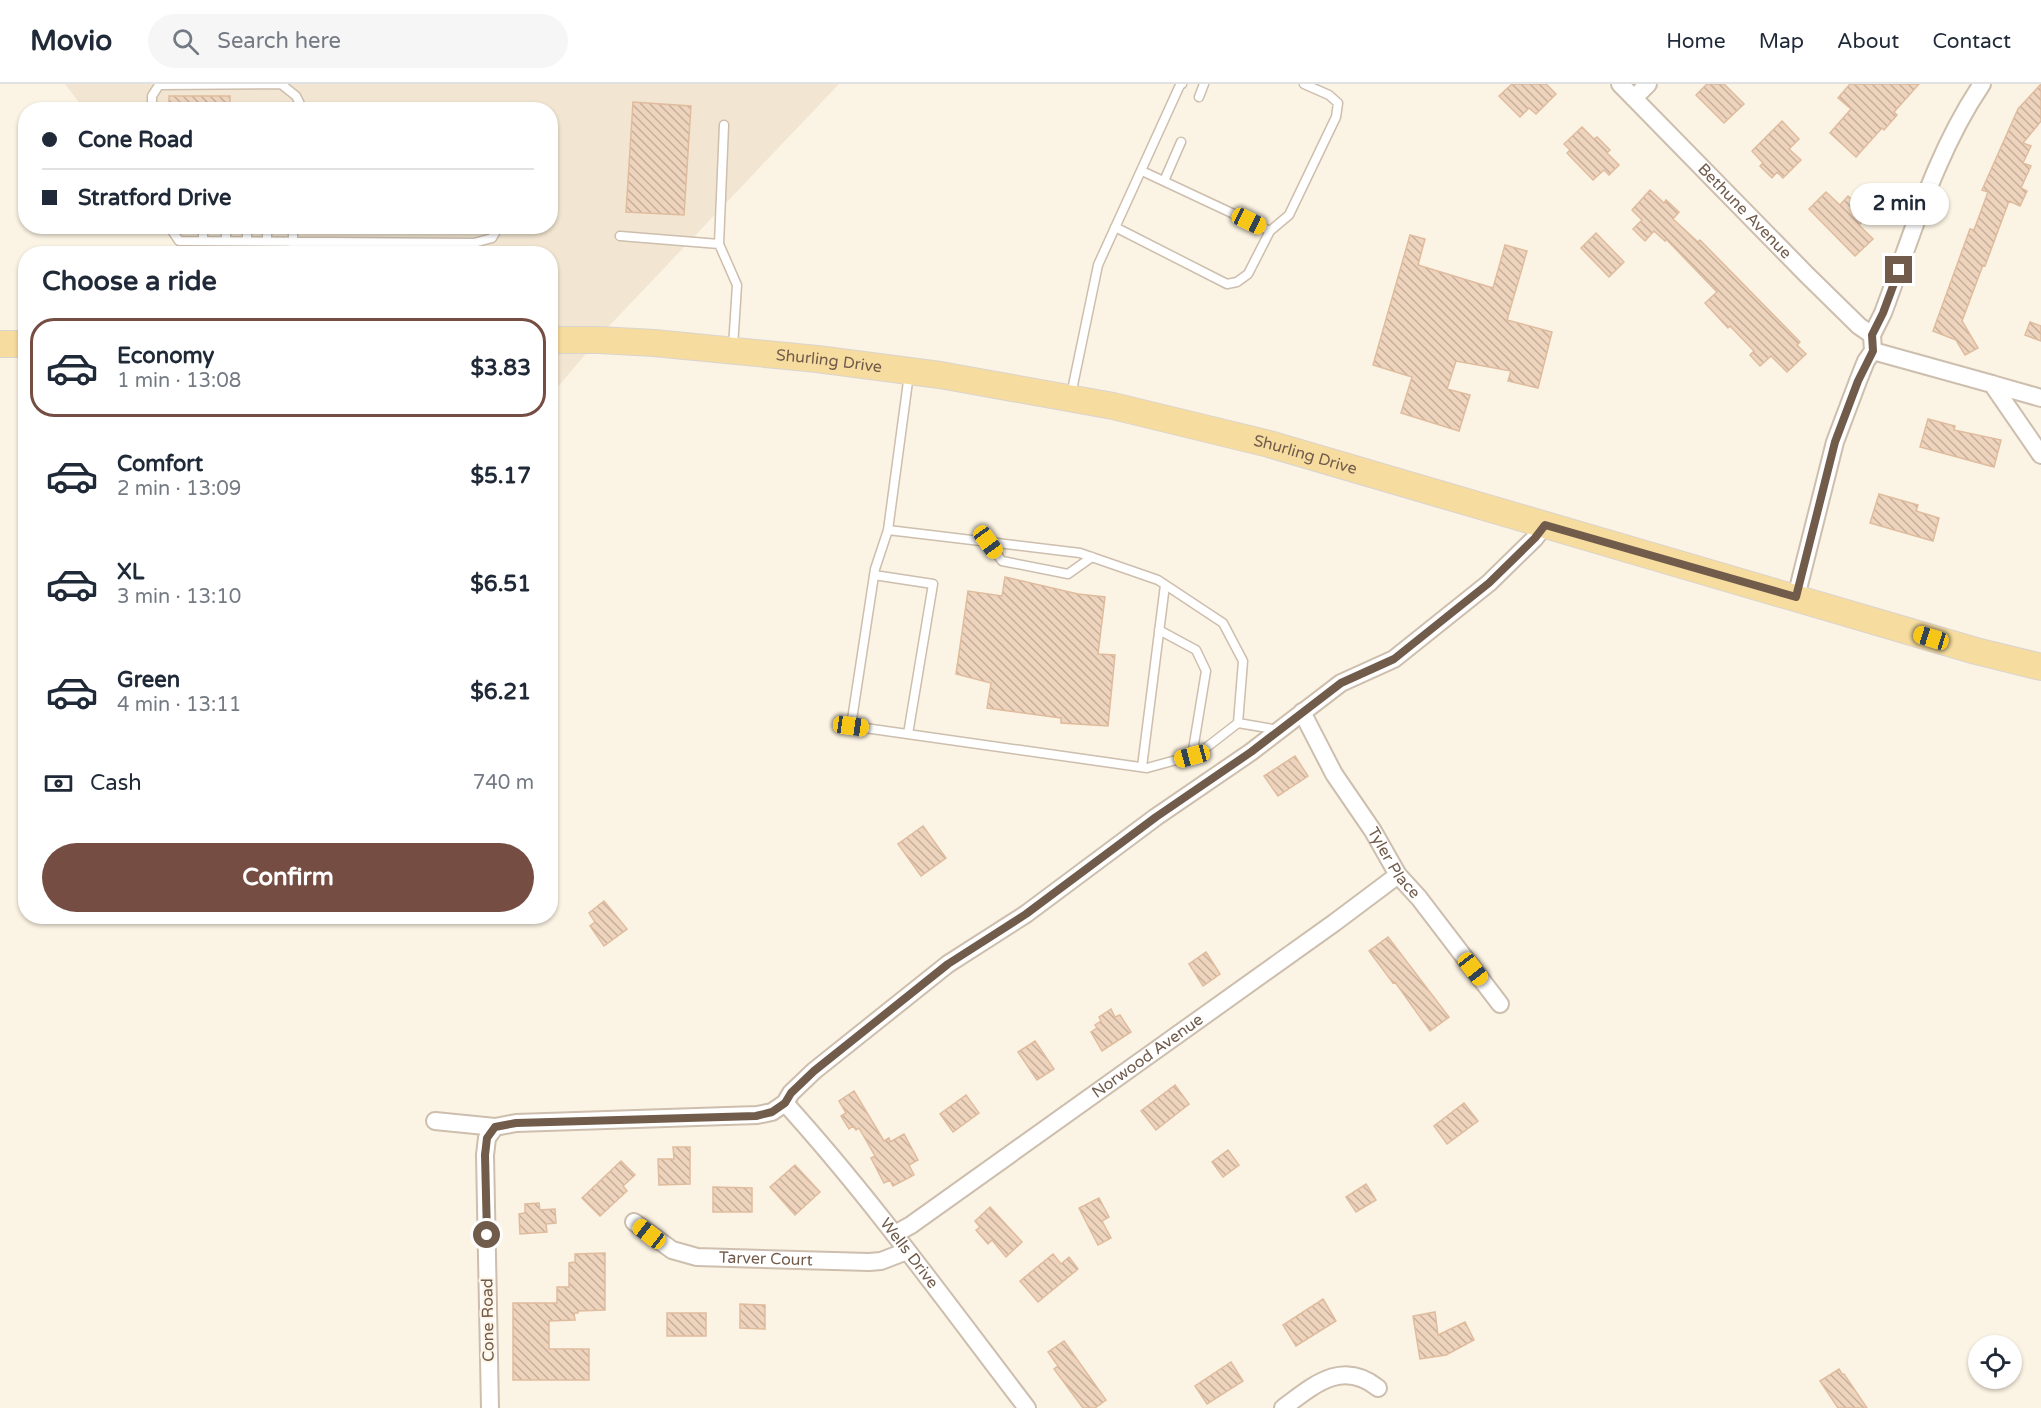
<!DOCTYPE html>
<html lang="en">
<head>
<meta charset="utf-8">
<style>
	:root { --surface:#fff; --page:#f6f6f7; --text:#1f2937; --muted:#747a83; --line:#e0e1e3; --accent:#754d42 }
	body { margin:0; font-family:"Varela Round",sans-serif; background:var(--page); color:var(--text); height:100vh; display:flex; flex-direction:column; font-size:22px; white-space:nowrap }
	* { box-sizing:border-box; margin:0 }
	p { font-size:20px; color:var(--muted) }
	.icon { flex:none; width:33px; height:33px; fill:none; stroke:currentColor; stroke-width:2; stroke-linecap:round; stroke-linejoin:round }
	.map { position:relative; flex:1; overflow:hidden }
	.drawer { position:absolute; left:18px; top:162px; width:540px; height:678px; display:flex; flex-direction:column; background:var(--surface); border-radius:24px; box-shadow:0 2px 4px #0004 }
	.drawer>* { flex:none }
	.hud { position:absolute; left:18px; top:18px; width:540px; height:132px; border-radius:24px; box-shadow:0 2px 4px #0004; display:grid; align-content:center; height:132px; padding:0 24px; background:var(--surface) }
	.buttons { position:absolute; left:1968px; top:1251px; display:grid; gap:12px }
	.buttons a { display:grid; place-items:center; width:54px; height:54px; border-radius:50%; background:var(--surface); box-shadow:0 2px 4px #0004; font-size:30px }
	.end { position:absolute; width:27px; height:27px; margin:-14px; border:8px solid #715b4b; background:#fff; box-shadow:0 0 0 3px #fff }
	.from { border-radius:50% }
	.bubble { position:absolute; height:42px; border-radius:21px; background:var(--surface); box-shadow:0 2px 4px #0004; font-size:20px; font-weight:700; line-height:42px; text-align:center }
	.car { position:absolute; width:18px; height:36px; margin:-18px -9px; border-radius:8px; box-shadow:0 0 4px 2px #0007; background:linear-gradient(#f5c518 24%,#345 0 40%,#f5c518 0 76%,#345 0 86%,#f5c518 0) }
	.hud b { display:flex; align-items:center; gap:21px; height:57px; font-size:22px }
	.hud b+b { border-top:2px solid var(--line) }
	.hud i { width:15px; height:15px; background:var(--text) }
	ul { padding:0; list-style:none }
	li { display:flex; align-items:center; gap:18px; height:99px; margin:0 12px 9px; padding:0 12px; border:3px solid transparent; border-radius:24px }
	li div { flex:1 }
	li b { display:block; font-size:22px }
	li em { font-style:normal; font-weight:700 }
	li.selected { border-color:var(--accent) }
	li>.icon { width:54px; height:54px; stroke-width:1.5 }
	h2 { padding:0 24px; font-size:27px; line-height:72px }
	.pay { display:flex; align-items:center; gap:15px; height:66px; padding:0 24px; font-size:22px }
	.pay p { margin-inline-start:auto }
	.primary-button { display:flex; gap:12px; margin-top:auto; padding:12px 24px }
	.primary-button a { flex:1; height:69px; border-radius:36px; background:var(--accent); color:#fff; font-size:24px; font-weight:700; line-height:69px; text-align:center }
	header { display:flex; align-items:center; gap:36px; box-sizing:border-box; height:84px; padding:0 30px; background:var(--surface); border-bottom:2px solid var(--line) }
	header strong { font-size:28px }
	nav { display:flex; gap:33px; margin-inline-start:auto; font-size:21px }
	.search { width:420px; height:54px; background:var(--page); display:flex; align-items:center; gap:15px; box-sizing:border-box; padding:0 21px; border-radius:33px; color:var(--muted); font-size:22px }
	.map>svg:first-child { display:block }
	.residential { fill:#f2e6d2 }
	.building { fill:url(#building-back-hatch); stroke:#e0bc9e; stroke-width:1.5 }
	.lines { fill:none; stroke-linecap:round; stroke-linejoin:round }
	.lane-casing { stroke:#cdbeae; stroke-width:11 }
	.street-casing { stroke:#cdbeae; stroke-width:20 }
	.primary-casing { stroke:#dad4d0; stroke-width:28 }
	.lane { stroke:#fff; stroke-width:8 }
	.street { stroke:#fff; stroke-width:16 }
	.primary { stroke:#f6dc9f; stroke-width:26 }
	.route { stroke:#715b4b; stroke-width:8 }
	.labels { text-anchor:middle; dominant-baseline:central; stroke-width:4.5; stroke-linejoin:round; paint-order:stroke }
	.street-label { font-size:16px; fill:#715b4b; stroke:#fef7e9 }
</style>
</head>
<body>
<header>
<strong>Movio</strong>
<div class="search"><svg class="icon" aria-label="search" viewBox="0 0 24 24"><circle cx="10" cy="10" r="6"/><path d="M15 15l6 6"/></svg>Search here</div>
<nav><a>Home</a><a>Map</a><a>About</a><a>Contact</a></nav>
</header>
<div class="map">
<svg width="2041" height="1324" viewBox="0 0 2041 1324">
	<defs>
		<pattern id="building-back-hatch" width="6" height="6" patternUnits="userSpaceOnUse" patternTransform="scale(1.5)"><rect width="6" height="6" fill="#eed4bd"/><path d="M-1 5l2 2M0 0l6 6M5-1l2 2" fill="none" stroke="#c5af9c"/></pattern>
	</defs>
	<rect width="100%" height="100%" fill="#fbf3e3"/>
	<path class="residential" d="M65 0H839L611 240 551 311 550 170 190 169 170 143 550 142V26L84 25Z"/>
	<path class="building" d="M1512 0H1546L1556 10 1536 30 1529 24 1520 33 1499 12Z
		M1707 0H1724L1744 20 1724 39 1696 11Z
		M1850 0H1919L1894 28 1897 31 1884 46 1882 44 1856 73 1830 49 1851 25 1838 14Z
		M2041 0V37L2023 59 2031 62 2023 79 2031 82 2021 104 2027 107 2020 122 2009 117 1985 182 1983 181 1962 237 1978 264 1965 271 1956 256 1933 247 1970 145 1974 146 1988 108 1982 106 2018 25Z
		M169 12H230V26H169Z
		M633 18 691 22 684 131 626 128Z
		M1782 37 1799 55 1789 65 1801 76 1783 94 1777 88 1772 94 1760 82 1763 79 1752 67Z
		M1582 43 1594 55 1597 53 1610 66 1607 69 1619 81 1609 91 1604 86 1593 96 1567 69 1570 66 1564 60Z
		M1650 106 1664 119 1666 116 1679 128 1673 135 1698 158 1700 156 1800 258 1797 261 1806 270 1787 288 1771 272 1760 282 1750 271 1754 267 1730 242 1728 244 1705 219 1717 208 1666 155 1665 157 1654 147 1645 157 1633 145 1642 136 1632 126Z
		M1826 108 1840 121 1848 112 1868 131 1859 141 1873 155 1855 172 1809 125Z
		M1596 149 1624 178 1609 193 1581 164Z
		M1410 151 1425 155 1418 181 1493 204 1505 161 1527 167 1507 236 1552 248 1538 304 1508 297 1511 287 1456 277 1447 305 1470 311 1459 347 1401 329 1412 293 1373 281Z
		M2030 238 2041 242V257L2025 251Z
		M1928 335 1955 342 1954 346 2001 356 1994 383 1920 363Z
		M1879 410 1918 421 1916 427 1939 434 1933 457 1870 439Z
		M1005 493 1078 510 1105 513 1098 570 1115 571 1108 642 1061 639V634L987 624 991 599 956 590 968 507 1002 512Z
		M1295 672 1308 692 1278 712 1264 692Z
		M923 742 946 774 921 792 898 760Z
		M604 817 627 845 604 862 590 842 595 838 589 829Z
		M1388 853 1449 933 1430 947 1395 898 1393 899 1369 867Z
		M1206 868 1220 890 1203 902 1189 880Z
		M1111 925 1115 933 1120 931 1131 948 1102 967 1091 948 1097 944 1095 941 1101 937 1099 933Z
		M1035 957 1054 985 1037 996 1018 968Z
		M1175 1001 1189 1020 1156 1046 1141 1027Z
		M854 1007 884 1057 889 1054 890 1058 904 1050 918 1076 909 1081 914 1091 893 1102 890 1096 884 1099 871 1074 875 1072 859 1044 856 1046 853 1042 849 1045 841 1032 846 1029 839 1017Z
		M966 1011 979 1029 953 1048 940 1030Z
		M1464 1019 1478 1037 1447 1060 1434 1042Z
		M673 1063H690V1100L659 1101 658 1075H674Z
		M1228 1066 1239 1081 1223 1093 1212 1078Z
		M621 1077 635 1091 623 1102 627 1107 600 1132 582 1114Z
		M795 1081 820 1108 795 1131 770 1103Z
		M1366 1100 1376 1116 1356 1128 1346 1113Z
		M713 1103 752 1104V1128H713Z
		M1099 1114 1109 1133 1102 1137 1111 1154 1098 1161 1079 1124Z
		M539 1119 540 1126 555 1125 556 1139 546 1140 547 1148 520 1150 519 1130 525 1129V1120Z
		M990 1123 1022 1158 1006 1173 992 1156 988 1160 976 1146 980 1143 975 1137Z
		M605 1169V1226L578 1227V1229H574L575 1236 549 1237V1265H589V1296H513V1219H557V1203H569V1179L575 1178V1170Z
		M1053 1170 1061 1180 1069 1173 1078 1185 1038 1218 1020 1197Z
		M1323 1215 1336 1237 1296 1262 1283 1241Z
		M740 1220 765 1221V1245L740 1244Z
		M1435 1228 1438 1251 1465 1238 1474 1256 1446 1271 1420 1275 1413 1232Z
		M667 1229H706V1252H667Z
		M1064 1257 1106 1316 1095 1324H1083L1054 1285 1058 1282 1048 1268Z
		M1231 1278 1243 1297 1207 1320 1195 1302Z
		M1839 1285 1842 1290H1844L1867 1324H1838L1820 1297Z"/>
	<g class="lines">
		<g class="lane-casing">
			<path id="lane" d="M1199 13 1204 0
				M152 26V12L159 1 281 0 296 12 303 26
				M1142 87 1270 147 1289 131 1336 33 1338 19 1329 11 1304 0
				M1164 97 1181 58
				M169 142 179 157 474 159 492 154 499 142
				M203 142V157
				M226 142V157
				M247 142V157
				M1115 143 1227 200 1237 198 1248 190 1270 147
				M620 152 719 160 737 201 733 263
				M267 157V142
				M719 160 724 41
				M293 170V142
				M1071 311 1098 181 1180 1 1182 0
				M888 446 1080 469 1158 496 1223 539 1243 577 1238 639 1198 670 1147 684 851 642 875 485 888 446 909 290
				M988 458 1002 477 1068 490 1092 473
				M874 491 933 500 908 650
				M1159 546 1196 566 1206 587 1192 672
				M1238 639 1279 646
				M1142 683 1165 501"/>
		</g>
		<g class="street-casing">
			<g id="street">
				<path id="s1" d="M1620 0 1806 190 1859 242 1872 251"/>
				<path d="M1634 14 1648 0"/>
				<path d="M1873 267 1992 300 2041 371"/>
				<path d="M1992 300 2041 314"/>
				<path d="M1796 513 1835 358 1858 297 1866 277 1873 267 1872 251 1883 229C1912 152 1935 69 1982 0"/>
				<path id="s2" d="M1302 628 1334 690 1373 747 1398 791 1419 814 1500 920"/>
				<path id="s3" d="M785 1019C872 1115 948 1221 1027 1324"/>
				<path d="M435 1037 495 1043 516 1039 757 1031 772 1028 785 1019 791 1009 814 987 948 880 1026 830 1156 733 1251 668 1341 599 1394 575 1489 499 1535 454 1545 441"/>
				<path id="s4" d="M634 1138 672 1166 697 1173 869 1178 881 1177 907 1167"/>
				<path id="s5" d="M895 1150 911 1141 1334 839 1398 791"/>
				<path d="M490 1324 485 1071 487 1054 495 1043"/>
				<path d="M1283 1324C1314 1301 1342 1275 1378 1304"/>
			</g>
		</g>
		<g class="primary-casing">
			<g id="primary">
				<path id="s6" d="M550 256H599L654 259 817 275 940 291 1113 322 1269 360 1976 567 2041 583"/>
				<path d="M0 260H26"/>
			</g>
		</g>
		<use href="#lane" class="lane"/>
		<use href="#street" class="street"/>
		<use href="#primary" class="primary"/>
	</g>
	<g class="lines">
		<path class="route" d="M487 1151 485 1071 487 1054 495 1043 516 1039 756 1032 772 1028 785 1019 791 1009 814 987 948 880 1026 830 1156 733 1251 668 1341 599 1394 575 1489 499 1535 454 1545 441 1796 513 1835 358 1858 297 1873 267 1872 251 1883 229 1899 186"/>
	</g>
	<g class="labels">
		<g class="street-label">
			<text stroke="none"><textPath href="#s1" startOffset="178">Bethune Avenue</textPath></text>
			<text stroke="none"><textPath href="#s6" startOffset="280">Shurling Drive</textPath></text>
			<text stroke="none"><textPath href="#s6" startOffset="766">Shurling Drive</textPath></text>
			<text stroke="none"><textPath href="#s2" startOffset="177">Tyler Place</textPath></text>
			<text stroke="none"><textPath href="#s5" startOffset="309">Norwood Avenue</textPath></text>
			<text stroke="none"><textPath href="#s3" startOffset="195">Wells Drive</textPath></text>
			<text stroke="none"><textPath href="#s4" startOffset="142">Tarver Court</textPath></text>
			<text transform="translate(488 1236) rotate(-91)">Cone Road</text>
		</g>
	</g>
</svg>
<div class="buttons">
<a><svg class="icon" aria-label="locate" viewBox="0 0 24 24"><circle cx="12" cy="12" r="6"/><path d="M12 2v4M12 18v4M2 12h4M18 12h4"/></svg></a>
</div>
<i class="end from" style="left:487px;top:1151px"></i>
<i class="end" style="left:1899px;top:186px"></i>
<div class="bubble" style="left:1850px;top:99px;width:99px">2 min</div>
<i class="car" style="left:1249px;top:137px;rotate:115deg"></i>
<i class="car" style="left:988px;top:458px;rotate:144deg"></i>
<i class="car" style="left:1931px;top:554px;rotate:287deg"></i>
<i class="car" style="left:851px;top:642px;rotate:98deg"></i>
<i class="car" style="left:1192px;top:672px;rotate:255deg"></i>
<i class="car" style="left:1473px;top:885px;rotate:142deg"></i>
<i class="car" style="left:649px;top:1150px;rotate:308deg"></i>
<div class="hud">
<b><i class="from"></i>Cone Road</b>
<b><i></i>Stratford Drive</b>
</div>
<section class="drawer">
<h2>Choose a ride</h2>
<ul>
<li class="selected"><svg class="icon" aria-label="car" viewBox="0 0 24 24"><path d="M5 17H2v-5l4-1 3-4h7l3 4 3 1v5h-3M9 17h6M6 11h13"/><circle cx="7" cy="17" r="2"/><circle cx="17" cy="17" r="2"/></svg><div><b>Economy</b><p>1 min · 13:08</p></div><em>$3.83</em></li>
<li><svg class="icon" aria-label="car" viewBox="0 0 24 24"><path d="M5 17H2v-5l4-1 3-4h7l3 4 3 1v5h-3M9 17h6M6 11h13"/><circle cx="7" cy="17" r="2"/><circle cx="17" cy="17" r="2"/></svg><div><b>Comfort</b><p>2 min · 13:09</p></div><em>$5.17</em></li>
<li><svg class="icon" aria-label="car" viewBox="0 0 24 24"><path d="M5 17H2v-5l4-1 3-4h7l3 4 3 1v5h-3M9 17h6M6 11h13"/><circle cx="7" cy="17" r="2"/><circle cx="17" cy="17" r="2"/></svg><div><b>XL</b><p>3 min · 13:10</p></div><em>$6.51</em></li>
<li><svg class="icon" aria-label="car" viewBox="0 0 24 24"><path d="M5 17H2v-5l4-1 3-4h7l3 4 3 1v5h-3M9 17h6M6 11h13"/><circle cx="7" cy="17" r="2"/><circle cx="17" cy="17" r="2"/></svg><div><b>Green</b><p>4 min · 13:11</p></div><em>$6.21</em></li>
</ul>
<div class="pay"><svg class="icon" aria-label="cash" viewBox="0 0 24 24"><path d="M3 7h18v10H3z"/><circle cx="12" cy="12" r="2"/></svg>Cash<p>740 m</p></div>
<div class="primary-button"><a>Confirm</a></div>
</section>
</div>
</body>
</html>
